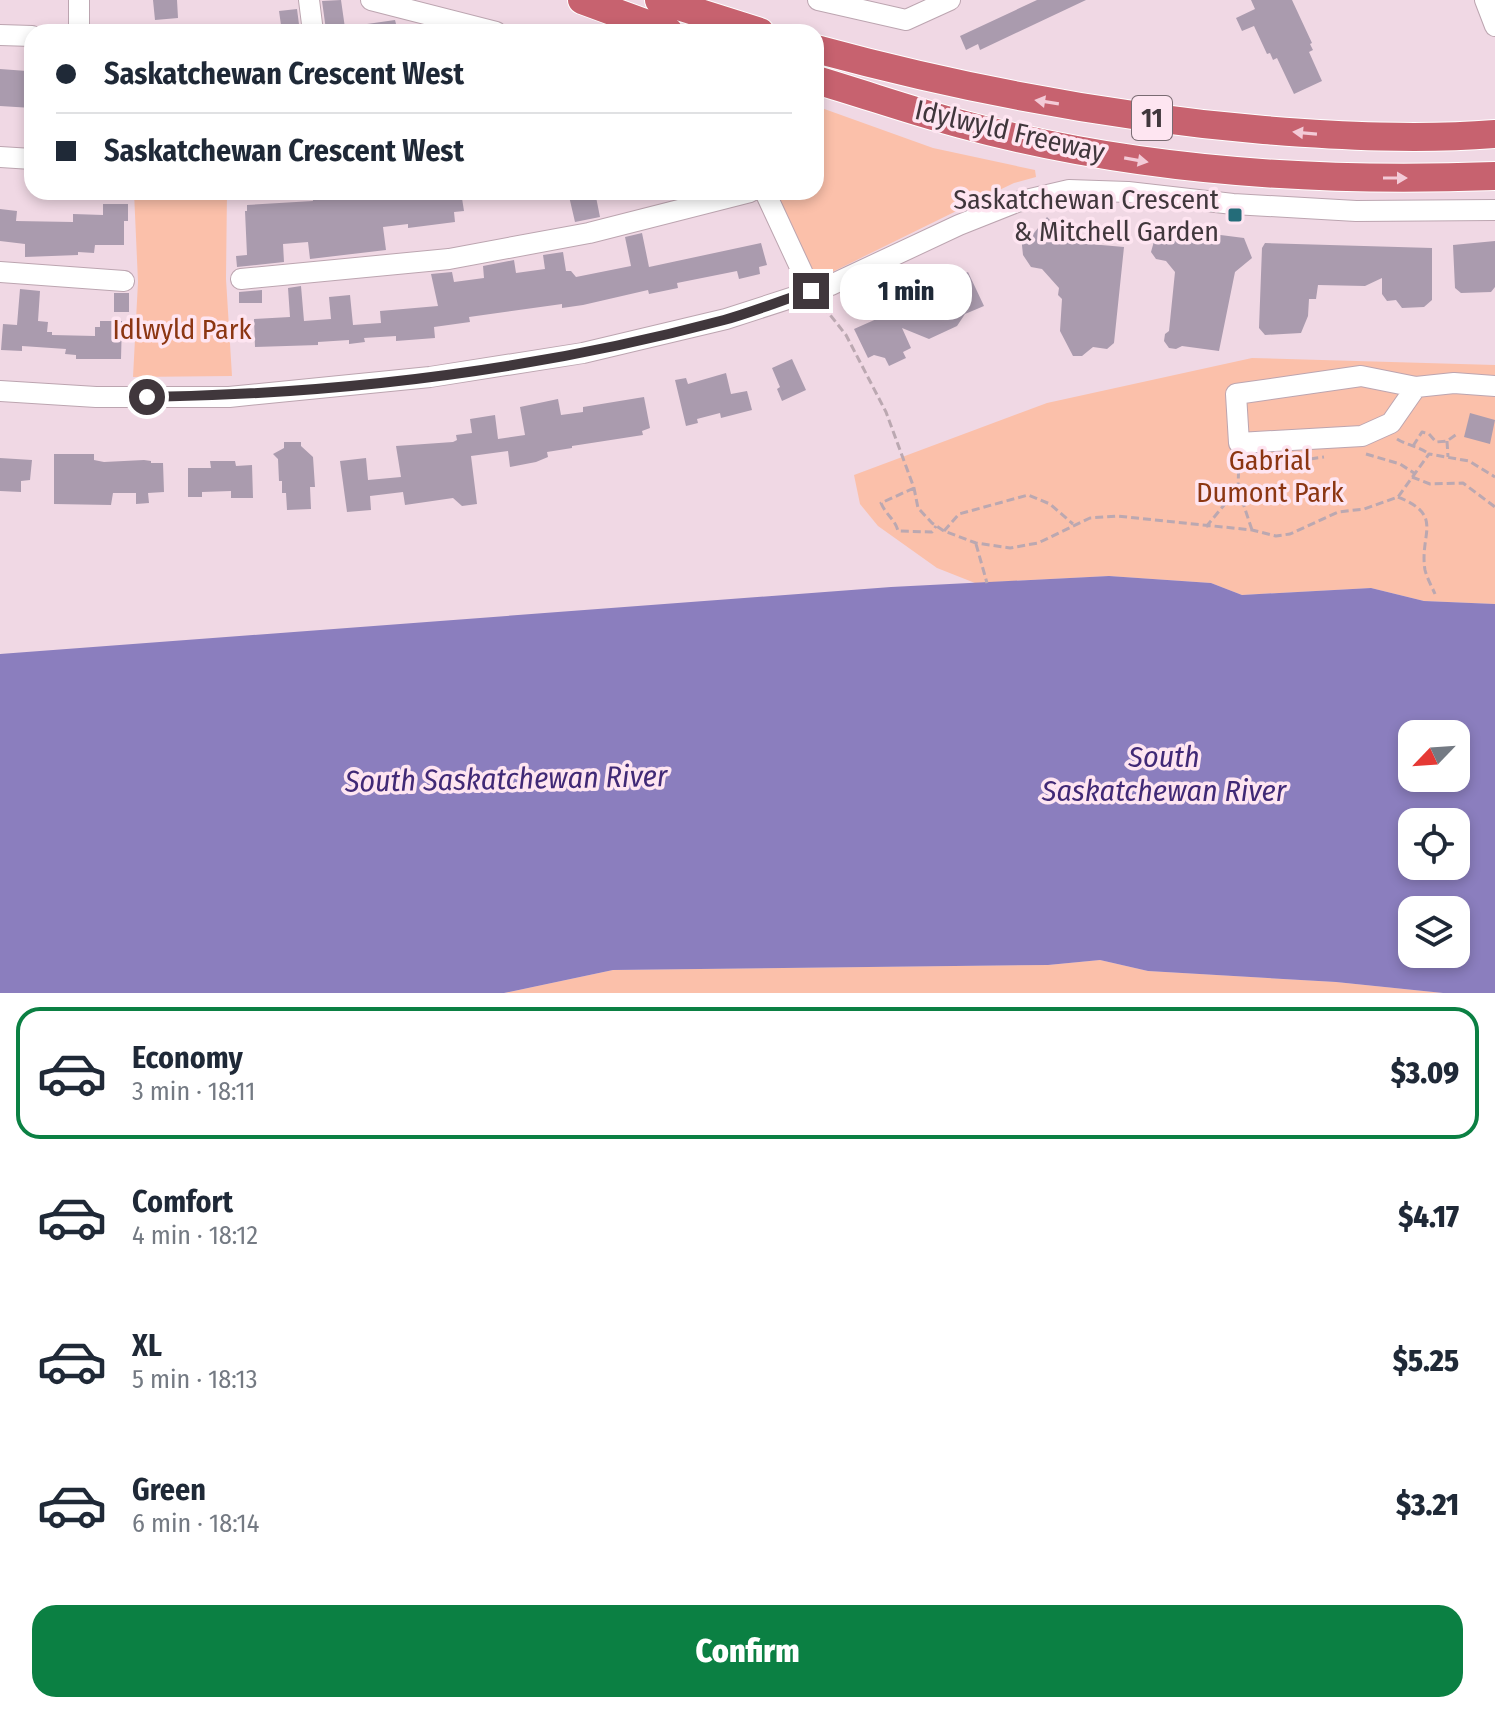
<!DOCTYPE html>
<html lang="en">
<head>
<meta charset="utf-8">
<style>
	:root { --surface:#fff; --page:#f6f6f7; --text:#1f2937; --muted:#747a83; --line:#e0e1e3; --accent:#0b8043 }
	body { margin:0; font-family:"Fira Sans Condensed",sans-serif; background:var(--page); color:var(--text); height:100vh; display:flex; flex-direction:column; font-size:30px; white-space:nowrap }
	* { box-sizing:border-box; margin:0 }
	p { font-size:26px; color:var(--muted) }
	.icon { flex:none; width:44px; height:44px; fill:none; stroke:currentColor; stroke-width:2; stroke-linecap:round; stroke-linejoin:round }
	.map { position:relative; height:993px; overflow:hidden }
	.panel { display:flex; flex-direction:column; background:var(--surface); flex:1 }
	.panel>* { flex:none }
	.guide { position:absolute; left:24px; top:24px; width:800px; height:176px; border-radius:24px; box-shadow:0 4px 12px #0003; display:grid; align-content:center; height:176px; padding:0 32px; background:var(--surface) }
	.needle { width:52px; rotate:245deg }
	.controls { position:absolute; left:1398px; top:720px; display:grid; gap:16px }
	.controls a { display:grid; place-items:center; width:72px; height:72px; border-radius:16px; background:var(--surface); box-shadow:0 4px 12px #0003; font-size:40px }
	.end { position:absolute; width:36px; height:36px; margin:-18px; border:10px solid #40373c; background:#fff; box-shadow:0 0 0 4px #fff }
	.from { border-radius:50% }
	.bubble { position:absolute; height:56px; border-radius:24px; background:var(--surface); box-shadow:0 4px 12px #0003; font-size:26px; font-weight:800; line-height:56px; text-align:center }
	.guide b { display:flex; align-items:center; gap:28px; height:76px; font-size:30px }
	.guide b+b { border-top:2px solid var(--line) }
	.guide i { width:20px; height:20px; background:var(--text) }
	ul { padding:14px 0 0; list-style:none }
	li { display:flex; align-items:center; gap:24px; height:132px; margin:0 16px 12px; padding:0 16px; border:4px solid transparent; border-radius:24px }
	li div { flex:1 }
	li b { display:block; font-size:30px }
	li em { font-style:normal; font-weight:800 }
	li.on { border-color:var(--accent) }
	li>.icon { width:72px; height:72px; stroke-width:1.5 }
	.primary-button { display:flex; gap:16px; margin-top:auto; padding:16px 32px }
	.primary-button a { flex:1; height:92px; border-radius:24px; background:var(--accent); color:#fff; font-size:32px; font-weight:800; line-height:92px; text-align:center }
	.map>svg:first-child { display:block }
	.green { fill:#fbc0aa }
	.water { fill:#8b7ebe; fill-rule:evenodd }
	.building { fill:#aa9bae }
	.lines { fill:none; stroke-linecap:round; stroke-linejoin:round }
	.minor-casing { stroke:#bca5b0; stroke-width:22 }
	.highway-casing { stroke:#fff; stroke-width:30 }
	.path { stroke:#bba8b1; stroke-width:3; stroke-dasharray:8 4; stroke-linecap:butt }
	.minor { stroke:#fff; stroke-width:20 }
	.highway { stroke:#c7626f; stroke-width:28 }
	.oneway { fill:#f3cbd7 }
	.route { stroke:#40373c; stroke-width:10 }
	.poi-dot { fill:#246c79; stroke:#fee5f1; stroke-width:3 }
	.labels { text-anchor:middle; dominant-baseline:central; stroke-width:7; stroke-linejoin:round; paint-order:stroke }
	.shield { fill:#fee5f1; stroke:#796b72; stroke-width:2 }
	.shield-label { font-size:26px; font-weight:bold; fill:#40373c }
	.street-label { font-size:28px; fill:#40373c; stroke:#fee5f1 }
	.poi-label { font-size:28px; fill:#40373c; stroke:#fee5f1; text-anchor:end }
	.park-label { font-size:28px; fill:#8c3612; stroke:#fee5f1 }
	.water-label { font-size:30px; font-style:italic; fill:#402976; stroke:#fee5f1 }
</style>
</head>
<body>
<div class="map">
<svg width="1495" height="993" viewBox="0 0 1495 993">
	<rect width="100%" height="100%" fill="#f0d8e4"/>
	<path class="green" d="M816 106 933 148 1035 170 1036 177 1014 183 993 193 814 281 771 192H816Z
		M134 192H227L226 279 232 376 133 377 138 282Z
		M1252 358 1495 365V604L1424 601 1371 588 1242 595 1211 583 1109 576 975 583 937 568 878 526 860 504 854 475 1047 403Z
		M1100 960 1148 971 1336 982 1443 993H504L613 970 1048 965Z"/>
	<path class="water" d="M1109 576 1211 583 1242 595 1371 588 1424 601 1495 604V993H1443L1336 982 1148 971 1100 960 1048 965 613 970 504 993H0V654L891 587ZM1412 734H1456V778H1412ZM1412 822H1456V866H1412ZM1412 910H1456V954H1412Z"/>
	<path class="building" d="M153 0H177L178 18 155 20Z
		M341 0 345 28 326 30 322 1Z
		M1037 0H1086L980 50 978 44 966 50 960 36Z
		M1251 0H1292L1312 43 1310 44 1313 50 1309 52 1322 81 1294 94 1277 58 1273 60 1270 53 1267 54 1254 26 1242 31 1236 18 1255 9Z
		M297 9 300 32H282L279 11Z
		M395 20 398 32H361L360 25Z
		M0 69 27 71 26 80H32V108L0 106Z
		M312 192H385V194L405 192 406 195 461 192 464 211 454 212 455 222 408 228V224L383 227 386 250 310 259 308 242 283 244 284 262 237 267 236 256 247 255 245 211H247V205L313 201Z
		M568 192H595L600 217 575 222Z
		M103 204H128V221H124V245H95L94 253 78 252V255L25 257V244L0 241V209L17 211 16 221 73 222V214L103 215Z
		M1047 217 1066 236 1079 237 1078 243 1124 247 1114 343 1107 349 1093 347 1082 356H1073L1060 331 1062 299 1058 295 1059 288 1042 269 1031 267 1023 255 1021 236 1027 233H1034Z
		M1158 227 1244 238 1252 258 1235 272 1219 351 1182 346 1176 349 1169 348 1164 341 1165 334 1169 331 1175 272 1166 261 1156 259 1151 252Z
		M642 233 649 267 761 243 767 265 759 267 760 274 739 279 737 271 677 283 678 288 649 294 648 290 583 305 562 308V304L469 317 470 322 434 327 435 338 396 341V336L364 338 365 342 349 344V340L318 342V345L255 347 254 319 290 317 288 288 301 286 304 321 331 319 329 297 350 295 353 325 381 323 380 311 438 306 431 274 452 272 454 282 484 278 483 266 514 260 516 273 545 269 543 255 563 252 566 271H571L576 277 631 266 625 237Z
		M1495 241V287L1491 292 1461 293 1455 288 1453 245Z
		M1265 243 1432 248V300L1424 307 1402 308 1396 300 1387 301 1382 294V278L1365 286 1318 285 1316 299H1309L1308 316 1301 333 1265 335 1259 328 1262 248Z
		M968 272 984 306 965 314 957 326 929 339 902 328 911 348 903 352 906 358 889 366 885 358 874 355 868 358 854 329 933 294 931 289Z
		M20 289 40 291 38 321 48 322 47 332H52V335L95 336V327H100V321H122L121 359H76V355L65 354 66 349 22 346V351L1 350 3 324 17 325Z
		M262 290V303H239V292Z
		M114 293H129V312H114Z
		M792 359 806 390 782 401 777 389 780 387 772 368Z
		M726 373 731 394 747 391 752 410 721 418 720 413 697 419 698 423 686 426 675 380 686 378 688 384Z
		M644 397 650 428 642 431 643 435 572 446V448L547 452 548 457 536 462 510 467 508 451 471 456 477 504 462 506 453 498 405 505 403 492 370 496 371 510 347 512 340 461 366 458 368 480 401 477 396 446 453 442 457 440 456 435 472 433 470 419 495 415 498 439 525 435 520 407 558 399 561 415 583 412V407Z
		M1470 413 1495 420 1490 444 1464 437Z
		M284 442H301V446L313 457 315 487H310L311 509 287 510 286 493H282V481H279L278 459 273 454 284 448Z
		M54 454H94V460L104 462 144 460 151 461V463H163L164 492 148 493 149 503 136 504V493H113L111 505 54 504Z
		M0 458 32 460 30 480 21 481V492L0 491Z
		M210 461H235L236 466 252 465 253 498H231V491L202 492V497H188V468H211Z"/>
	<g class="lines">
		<g class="minor-casing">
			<path id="minor" d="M309 0 313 32
				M371 0 496 32
				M818 0 906 20 950 0
				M1485 0 1495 26
				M79 32V0
				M0 35 32 36
				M0 157 32 159
				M765 192 811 291
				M0 272 124 281
				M241 279 449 259 589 233 750 192
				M1416 387 1391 423 1362 436 1239 443 1236 394 1361 376 1416 387 1454 383 1495 386
				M0 391 96 397H229L430 377 583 353 726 319 831 285 959 225 1017 202 1069 190 1128 192 1233 204 1356 211 1495 210"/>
		</g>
		<g class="highway-casing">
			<path id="highway" d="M582 0 669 32
				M659 0 760 32
				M816 49C963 89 1112 117 1264 130 1341 136 1418 140 1495 134
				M816 80C864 94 912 111 961 124 1134 171 1316 183 1495 176"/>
		</g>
		<path class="path" d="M823 306 846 335 886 412 914 488 918 508 932 523 944 531 976 543 1010 548 1038 543 1090 518 1117 516 1252 530 1276 536 1290 534 1338 512 1364 509 1398 497 1429 454 1469 461 1495 477
			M1397 439C1408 446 1419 446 1429 454
			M1447 441 1448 457
			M1413 446 1422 432 1429 434 1436 442 1447 441 1457 434
			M1366 454 1400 464 1414 473
			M1239 469 1324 457
			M1412 477 1430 484 1463 483 1495 507
			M914 488 881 503C886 515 895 519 898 531L932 532 936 526
			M1238 488 1252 530
			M1398 497C1445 516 1419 533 1425 570 1427 578 1432 587 1435 594
			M1206 527 1238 488 1239 459
			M944 531 959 514 1028 495 1050 504 1073 524
			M976 544 987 583"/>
		<use href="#minor" class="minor"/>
		<use href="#highway" class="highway"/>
	</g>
	<defs><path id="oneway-solid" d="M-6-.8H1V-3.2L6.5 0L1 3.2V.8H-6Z" transform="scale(2)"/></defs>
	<g class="oneway">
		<use href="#oneway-solid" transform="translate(1047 102) rotate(-171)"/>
		<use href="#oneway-solid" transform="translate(1305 133) rotate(-175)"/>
		<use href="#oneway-solid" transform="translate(1136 160) rotate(10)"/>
		<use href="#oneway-solid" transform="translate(1395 178)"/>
	</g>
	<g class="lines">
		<path class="route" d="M147 397C341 394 536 370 724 320 753 312 782 300 811 291"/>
	</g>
	<rect class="poi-dot" x="1227" y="207" width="16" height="16" rx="4"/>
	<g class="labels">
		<rect class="shield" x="1132" y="96" width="40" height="44" rx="6"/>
		<g class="shield-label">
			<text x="1152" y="118">11</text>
		</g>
		<g class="street-label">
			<text transform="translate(1010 131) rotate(13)">Idylwyld Freeway</text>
		</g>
		<g class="poi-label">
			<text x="1219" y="199">Saskatchewan Crescent<tspan x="1219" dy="32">&amp; Mitchell Garden</tspan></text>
		</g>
		<g class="park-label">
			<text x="182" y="329">Idlwyld Park</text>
			<text x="1270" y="460">Gabrial<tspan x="1270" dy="32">Dumont Park</tspan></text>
		</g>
		<g class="water-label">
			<text x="1164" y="757">South<tspan x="1164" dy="34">Saskatchewan River</tspan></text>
			<text transform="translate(506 779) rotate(-1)">South Saskatchewan River</text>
		</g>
	</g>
</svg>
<div class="controls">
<a><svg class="needle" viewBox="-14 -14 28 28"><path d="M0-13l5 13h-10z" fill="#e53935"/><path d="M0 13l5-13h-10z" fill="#747a83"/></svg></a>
<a><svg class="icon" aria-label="locate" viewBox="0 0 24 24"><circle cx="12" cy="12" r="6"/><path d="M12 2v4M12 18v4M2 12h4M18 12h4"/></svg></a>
<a><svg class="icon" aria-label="layers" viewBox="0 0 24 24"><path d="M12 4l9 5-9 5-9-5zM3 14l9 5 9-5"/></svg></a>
</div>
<i class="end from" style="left:147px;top:397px"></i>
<i class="end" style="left:811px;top:291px"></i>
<div class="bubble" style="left:840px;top:264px;width:132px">1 min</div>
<div class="guide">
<b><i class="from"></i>Saskatchewan Crescent West</b>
<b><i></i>Saskatchewan Crescent West</b>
</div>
</div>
<section class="panel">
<ul>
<li class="on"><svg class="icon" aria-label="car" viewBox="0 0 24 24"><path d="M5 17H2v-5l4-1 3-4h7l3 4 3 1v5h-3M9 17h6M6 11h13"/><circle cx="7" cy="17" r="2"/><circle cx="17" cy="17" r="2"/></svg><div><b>Economy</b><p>3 min · 18:11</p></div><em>$3.09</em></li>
<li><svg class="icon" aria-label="car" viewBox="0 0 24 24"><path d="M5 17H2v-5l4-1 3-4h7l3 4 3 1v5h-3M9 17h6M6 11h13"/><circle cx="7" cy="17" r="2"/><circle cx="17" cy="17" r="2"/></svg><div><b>Comfort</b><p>4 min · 18:12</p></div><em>$4.17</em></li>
<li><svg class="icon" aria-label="car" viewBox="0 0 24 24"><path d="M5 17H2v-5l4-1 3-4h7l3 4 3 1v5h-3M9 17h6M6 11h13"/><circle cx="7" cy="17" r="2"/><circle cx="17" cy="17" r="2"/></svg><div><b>XL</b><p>5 min · 18:13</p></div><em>$5.25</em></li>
<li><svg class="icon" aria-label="car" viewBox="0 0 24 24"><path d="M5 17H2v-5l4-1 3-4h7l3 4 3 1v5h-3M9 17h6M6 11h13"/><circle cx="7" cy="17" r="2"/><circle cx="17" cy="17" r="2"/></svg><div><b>Green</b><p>6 min · 18:14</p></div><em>$3.21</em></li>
</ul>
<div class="primary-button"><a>Confirm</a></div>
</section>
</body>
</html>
